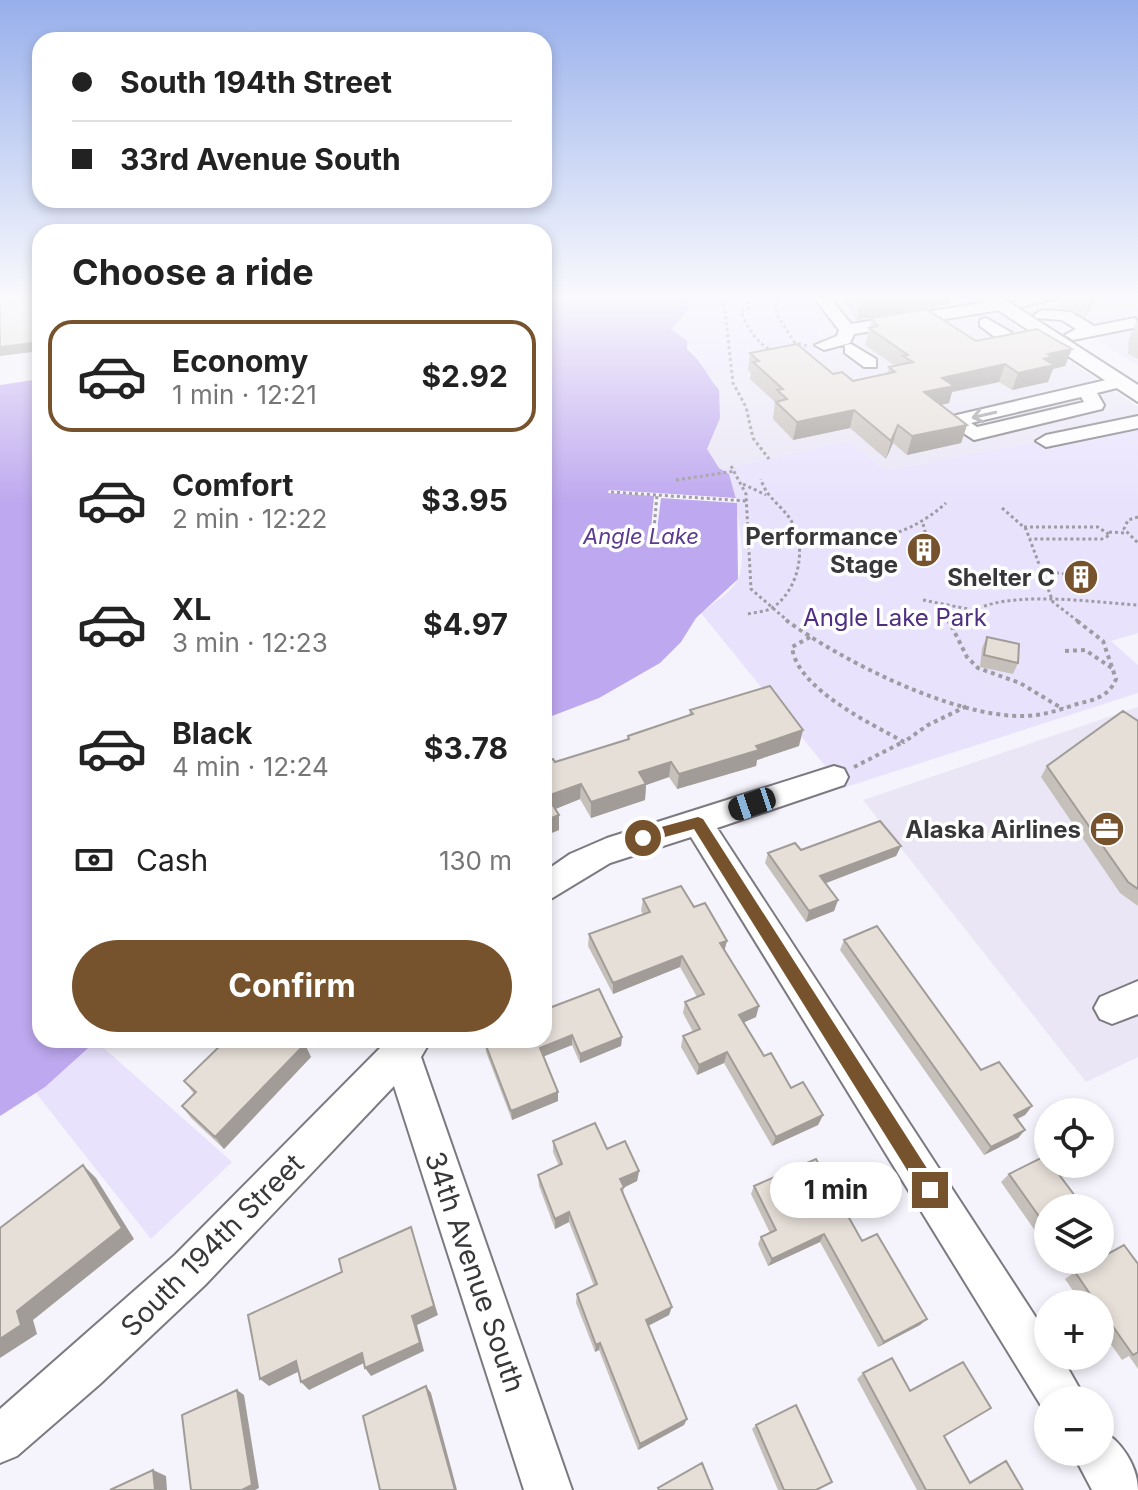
<!DOCTYPE html>
<html lang="en">
<head>
<meta charset="utf-8">
<style>
	:root { --surface:#fff; --page:#f6f6f6; --text:#222; --muted:#767676; --line:#e0e0e0; --accent:#77532d }
	body { margin:0; font-family:Inter,sans-serif; background:var(--page); color:var(--text); height:100vh; display:flex; flex-direction:column; font-size:30px; white-space:nowrap }
	* { box-sizing:border-box; margin:0 }
	p { font-size:26px; color:var(--muted) }
	.icon { flex:none; width:44px; height:44px; fill:none; stroke:currentColor; stroke-width:2; stroke-linecap:round; stroke-linejoin:round }
	.map { position:relative; flex:1; overflow:hidden }
	.sheet { position:absolute; left:32px; top:224px; width:520px; height:824px; display:flex; flex-direction:column; background:var(--surface); border-radius:24px; box-shadow:0 4px 12px #0003 }
	.sheet>* { flex:none }
	.guide { position:absolute; left:32px; top:32px; width:520px; height:176px; border-radius:24px; box-shadow:0 4px 12px #0003; display:grid; align-content:center; height:176px; padding:0 40px; background:var(--surface) }
	.controls { position:absolute; left:1034px; top:1098px; display:grid; gap:16px }
	.controls a { display:grid; place-items:center; width:80px; height:80px; border-radius:50%; background:var(--surface); box-shadow:0 4px 12px #0003; font-size:40px }
	.end { position:absolute; width:36px; height:36px; margin:-18px; border:10px solid #77532d; background:#fff; box-shadow:0 0 0 4px #fff }
	.from { border-radius:50% }
	.bubble { position:absolute; height:56px; border-radius:28px; background:var(--surface); box-shadow:0 4px 12px #0003; font-size:26px; font-weight:700; line-height:56px; text-align:center }
	.car { position:absolute; width:24px; height:48px; margin:-24px -12px; border-radius:10px; box-shadow:0 0 6px 2px #0007; background:linear-gradient(#222 24%,#8ab4d8 0 40%,#222 0 76%,#8ab4d8 0 86%,#222 0) }
	.guide b { display:flex; align-items:center; gap:28px; height:76px; font-size:30px }
	.guide b+b { border-top:2px solid var(--line) }
	.guide i { width:20px; height:20px; background:var(--text) }
	ul { padding:0; list-style:none }
	li { display:flex; align-items:center; gap:24px; height:112px; margin:0 16px 12px; padding:0 24px; border:4px solid transparent; border-radius:24px }
	li div { flex:1 }
	li b { display:block; font-size:30px }
	li em { font-style:normal; font-weight:700 }
	li.active { border-color:var(--accent) }
	li>.icon { width:72px; height:72px; stroke-width:1.5 }
	h2 { padding:0 40px; font-size:36px; line-height:96px }
	.pay { display:flex; align-items:center; gap:20px; height:88px; padding:0 40px; font-size:30px }
	.pay p { margin-inline-start:auto }
	.button { display:flex; gap:16px; margin-top:auto; padding:16px 40px }
	.button a { flex:1; height:92px; border-radius:48px; background:var(--accent); color:#fff; font-size:32px; font-weight:700; line-height:92px; text-align:center }
	.map>svg:first-child { display:block }
	.built { fill:#eae6f6 }
	.green { fill:#e9e2fd }
	.water { fill:#bea8ef }
	.pier { fill:#f5f3fb }
	.lines { fill:none; stroke-linecap:round; stroke-linejoin:round }
	.minor-casing { stroke:#7c7a81; stroke-width:4 }
	.major-casing { stroke:#7c7a81; stroke-width:4 }
	.path-far1 { stroke:#9e9ca2; stroke-width:3; stroke-dasharray:3 3; stroke-linecap:butt }
	.path { stroke:#9e9ca2; stroke-width:4; stroke-dasharray:4 4; stroke-linecap:butt }
	.minor { fill:#fff; fill-rule:evenodd }
	.major { fill:#fff; fill-rule:evenodd }
	.wall { fill:#c6c0ba }
	.shaded-wall { fill:#a19c97 }
	.building { fill:#e6dfd8; stroke:#a19c97; stroke-width:2 }
	.oneway { stroke:#9c9b9c }
	.route { fill:#77532d }
	.labels { text-anchor:middle; dominant-baseline:central; stroke-width:7; stroke-linejoin:round; paint-order:stroke }
	.far-water-label { font-size:22px; font-style:italic; fill:#5b3b8e; stroke:#fff }
	.poi-label { font-size:24px; font-weight:bold; fill:#38373a; stroke:#fff; text-anchor:end }
	.park-label { font-size:24px; fill:#4f2f81; stroke:#fff }
	.near-street-label { font-size:28px; fill:#38373a; stroke:#fff }
</style>
</head>
<body>
<div class="map">
<svg width="1138" height="1490" viewBox="0 0 1138 1490">
	<rect width="100%" height="100%" fill="#f5f3fb"/>
	<path class="built" d="M809 295H969L1138 407V422L886 470 848 441 719 469 707 449 719 390 705 374 826 351 820 345 818 307Z
		M1025 295H1138V366Z
		M1138 707V1057L1086 1082 863 800Z"/>
	<path class="green" d="M684 295H809L818 307 820 345 827 351 705 374 701 362 671 329 677 323Z
		M1138 422V633L1111 641 1138 665V693L843 788 701 613C713 603 731 593 738 579 749 558 734 498 729 474L719 469 848 441 886 470Z
		M96 1041 232 1162 151 1239 36 1093Z"/>
	<path class="water" d="M544 295 685 297 689 309 671 329 687 341V349C702 361 707 376 719 390L720 418 707 449 719 468 729 474 737 503 738 579 696 618 681 642 660 663 599 698 544 719Z
		M40 379V1040H97L45 1087 0 1116V385Z"/>
	<path class="pier" d="M609 490 736 498 737 503 661 498 657 530H651L654 496 608 493Z"/>
	<g class="lines">
		<g class="minor-casing">
			<path id="minor" d="M812 295H828L851 324 1000 300 1008 305 1000 310 854 334 850 343 824 350 815 345 837 336 839 330Z
				M1033 295H1068L1020 307 1012 302Z
				M1042 310 1071 312 1094 326 1135 318 1138 327 1073 340 1065 335 1076 329 1062 320 1036 318 1034 315Z
				M986 318 1012 333V341H1000L980 326V320Z
				M851 344 876 359V367H864L845 353V345Z
				M1119 377 1125 378V386L1097 393 1104 405 1102 409 974 440 945 421 948 417ZM1081 397 1084 402 977 427 971 423Z
				M1138 416V428L1046 447 1036 441 1046 435Z
				M834 766 844 769 848 777 844 785 717 828 1048 1336V1356H1061L1086 1400H1048V1417L691 837 610 863 544 903V872L570 854 607 838Z
				M1138 981V1014L1112 1024 1100 1019 1094 1008 1100 997Z
				M388 1040H431L421 1057 572 1490H524L394 1086 205 1285 100 1384 17 1456 0 1463V1409L175 1255Z
				M1100 1430C1121 1439 1138 1467 1138 1490H1092L1072 1452H1100Z"/>
		</g>
		<g class="major-casing">
			<path id="major" d="M975 295H998L1138 385V402Z"/>
		</g>
		<path class="path-far1" d="M717 295 724 303 733 383 746 407 753 438 769 459
			M748 295 749 308 741 312C748 329 756 342 772 351
			M782 295 777 297 776 313 795 343 808 346
			M721 299 739 298
			M731 466 746 494 751 589 789 622
			M676 480 735 471
			M743 484 766 495
			M611 492 747 501
			M1002 508 1026 529 1053 602 1079 622
			M1138 517 1128 520 1124 529 1138 543
			M923 524 929 546
			M1024 527H1098L1110 535 1102 539H1030
			M654 529 657 495
			M1109 532 1126 533
			M798 543C854 545 903 542 946 503
			M1044 572 1066 574
			M923 600 968 609
			M939 606 949 622
			M748 614C756 612 765 612 772 608 798 591 807 550 793 524 785 507 766 499 761 479
			M959 622C989 585 1094 603 1138 605"/>
		<path class="path" d="M786 620C842 661 953 717 1023 716 1042 716 1059 710 1077 704 1093 700 1109 697 1116 679L1103 641 1076 620
			M948 620 953 629
			M960 620 953 629 967 657 978 668 1020 683 1063 709
			M810 637 792 647C797 689 870 723 904 742L928 725 967 706
			M1065 651 1085 650 1115 670
			M854 767 903 742"/>
		<use href="#minor" class="minor"/>
		<use href="#major" class="major"/>
	</g>
	<path class="wall" d="M839 295H951L949 304 857 320Z
		M1067 295 1093 305 1084 317 1073 309 1060 308 1064 299Z
		M872 318 976 341 1065 366 1053 369 1048 382 1012 390 999 382 952 392 949 403 941 405 967 425 961 443 907 455 893 443 886 459 850 428 793 440 773 419 775 402 750 379 751 373 748 370 750 353 833 374 853 381 887 374 889 367 895 366 865 345Z
		M1137 320H1138V359L1128 354 1129 339Z
		M987 637 1018 663 1013 674 980 667 982 648Z
		M690 710 799 746 757 760 756 766 677 789 669 777 646 785 645 800 591 818 580 799 555 809 559 815V830L544 836 555 762 627 740 628 736 689 716Z
		M1138 721V906L1120 893 1041 777 1047 766Z
		M901 846 896 856 825 883 838 900 834 911 806 922 765 863 768 853Z
		M643 899 694 907 725 951 756 1017 744 1022 764 1056 791 1088 823 1115 818 1125 772 1146 724 1063 697 1075 681 1047 683 1036 693 1032 683 1013 685 1002 697 997 680 967 613 994 588 946 589 934 643 914 641 911Z
		M844 940 981 1070 1032 1106 1025 1115 1017 1119 1025 1130 1018 1138 984 1155 840 950Z
		M544 1010 622 1037 621 1046 580 1063 572 1045 543 1056 558 1092V1101L512 1120 486 1052 485 1043 544 1040Z
		M226 1040H303L302 1041 311 1057 224 1149 191 1118 182 1106 194 1094 184 1081Z
		M553 1141 607 1149 639 1171 637 1181 624 1187 623 1195 669 1315 648 1326 684 1425 638 1450 599 1350 595 1352 576 1303 577 1294 594 1286 569 1222 555 1229 539 1186 538 1175 559 1166 553 1152Z
		M1009 1174 1048 1208V1249L1001 1182Z
		M754 1186 862 1241 927 1319 920 1325 878 1347 820 1242 768 1266 758 1244 761 1237 770 1233 751 1194Z
		M1138 1264V1369L1129 1356 1122 1360 1100 1329V1304H1082L1065 1279 1075 1272Z
		M863 1373 910 1391 944 1436 969 1482 997 1465 1006 1461 1023 1490H917L857 1379Z
		M756 1425 817 1490H778L752 1429Z"/>
	<path class="shaded-wall" d="M899 295H951L949 304 857 320 861 301Z
		M1096 296 1093 305 1084 317 1088 307Z
		M40 342V351L0 356V347Z
		M1072 349 1065 366 1053 369 1048 382 1012 390 1018 373 1048 354Z
		M1005 364 999 382 952 392 949 403 919 410 924 392 942 378Z
		M854 410 850 428 793 440 797 422Z
		M898 425 893 443 886 459 891 441Z
		M967 425 961 443 907 455 912 436Z
		M803 730 799 746 757 760 756 766 677 789 679 774 756 746Z
		M671 762 669 777 646 785 645 800 591 818V802L639 772Z
		M581 784 580 799 548 812 547 796Z
		M559 815V830L544 836V821Z
		M901 846 896 856 816 887 820 876Z
		M838 900 834 911 806 922 809 911Z
		M727 941 724 952 720 943Z
		M682 956 680 967 613 994V983Z
		M759 1006 756 1017 736 1026 739 1015Z
		M572 1035V1045L540 1058V1048Z
		M622 1037 621 1046 580 1063V1054Z
		M305 1044 311 1057 224 1149 215 1137Z
		M727 1052 724 1063 697 1075 699 1065Z
		M558 1092V1101L512 1120 511 1111Z
		M1032 1106 1025 1115 1007 1124 1014 1115Z
		M823 1115 818 1125 772 1146 776 1137Z
		M1025 1130 1018 1138 984 1155 991 1147Z
		M83 1165 96 1178 134 1239 33 1320 37 1334 0 1358V1339L17 1311Z
		M639 1171 637 1181 619 1190 620 1179Z
		M569 1212V1222L555 1229V1219Z
		M411 1227 438 1315 417 1325 424 1351 371 1376 365 1368 412 1316Z
		M824 1234 820 1242 768 1266 772 1259Z
		M672 1307 669 1315 644 1328 646 1320Z
		M927 1319 920 1325 878 1347 884 1342Z
		M600 1343 599 1350 595 1352 596 1345Z
		M362 1353 368 1361 309 1390 301 1382Z
		M296 1361 304 1369 269 1386 260 1379Z
		M426 1386 431 1393 457 1490H455Z
		M237 1390 244 1395 259 1488 255 1490H242Z
		M687 1419 684 1425 638 1450 640 1444Z
		M153 1470 166 1476 167 1490H155Z"/>
	<path class="building" d="M0 295H28V301L40 299V342L0 347Z
		M857 295H899L861 301Z
		M1067 295H1094L1096 296 1088 307 1076 300 1064 299Z
		M926 309 976 341 1037 329 1072 349 1048 354 1052 357 1044 359 1054 365 1018 373 1005 364 942 378 954 386 924 392 967 425 912 436 898 425 891 441 854 410 797 422 776 402 787 399 777 390 783 389 753 362 759 361 750 353 797 344 833 374 842 372 853 381 895 372 889 367 913 362 903 356 908 355 869 328 878 326 872 318Z
		M987 637 1019 644 1018 663 984 655Z
		M770 686 803 730 756 746 759 750 679 774 671 762 639 772 646 784 591 802 581 784 547 796 559 815 544 821V762L553 759 555 762 629 739 628 736 693 714 690 710Z
		M1123 711 1138 721V889L1128 882 1047 766Z
		M880 821 901 846 820 876 838 900 809 911 768 853 795 843 801 850Z
		M681 886 694 907 705 903 727 941 720 943 759 1006 739 1015 764 1056 771 1053 791 1088 803 1082 823 1115 776 1137 727 1052 699 1065 683 1036 700 1029 685 1002 704 994 682 956 613 983 589 934 650 912 643 899Z
		M877 926 981 1070 999 1062 1032 1106 1014 1115 1025 1130 991 1147 844 940Z
		M599 989 622 1037 580 1054 572 1035 540 1048 558 1092 511 1111 485 1043 492 1040H544V1020L545 1019 544 1010Z
		M226 1040H300L305 1044 215 1137 182 1106 196 1092 184 1081Z
		M595 1123 607 1149 625 1141 639 1171 620 1179 624 1187 621 1189 672 1307 646 1320 687 1419 640 1444 600 1343 596 1345 577 1294 597 1284 569 1212 555 1219 538 1175 562 1164 553 1141Z
		M1045 1156 1048 1160V1164H1051L1084 1208H1048V1229L1009 1174Z
		M816 1159 862 1241 877 1234 927 1319 884 1342 824 1234 772 1259 761 1237 776 1230 754 1186Z
		M83 1165 122 1228 17 1311 21 1325 0 1339V1228Z
		M411 1227 434 1306 412 1316 420 1343 365 1368 362 1353 301 1382 296 1361 260 1379 248 1315 342 1272 339 1259Z
		M1124 1245 1138 1264V1352L1133 1355 1100 1308V1304H1097L1075 1272 1097 1260H1100V1258Z
		M892 1358 910 1391 963 1362 991 1408 944 1436 970 1483 1006 1461 1023 1490H926L863 1373Z
		M426 1386 455 1490H380L363 1416Z
		M237 1390 252 1485 242 1490H191L182 1415Z
		M796 1405 832 1482 816 1490H784L756 1425Z
		M702 1463 713 1490H659L658 1488Z
		M153 1470 155 1490H110Z"/>
	<defs><path id="oneway-shaft" d="M-6 0H5M1.5-3L5.5 0L1.5 3" fill="none" stroke-width="1.6" stroke-linecap="round" stroke-linejoin="round" transform="scale(2)"/></defs>
	<use class="oneway" href="#oneway-shaft" transform="translate(984 415) rotate(167)"/>
	<linearGradient id="sky" x2="0" y2="1"><stop stop-color="#97afeb"/><stop offset="0.59" stop-color="#fafafd"/><stop offset="1" stop-color="#fafafd" stop-opacity="0"/></linearGradient>
	<rect width="1138" height="504" fill="url(#sky)"/>
	<path class="route" d="M698 817 703 819 937 1184V1197H924L694 829 643 843 636 838 643 832Z"/>
	<defs>
		<g id="building-disc" transform="scale(1.8)"><circle r="9.5" fill="#77532d" stroke="#fff"/><path d="M-4-6H4V6H1V3H-1V6H-4ZM-2.5-4.3h1.7v1.8h-1.7ZM.8-4.3h1.7v1.8H.8ZM-2.5-1h1.7V.8h-1.7ZM.8-1h1.7V.8H.8Z" fill="#fff"/></g>
		<g id="office-disc" transform="scale(1.8)"><circle r="9.5" fill="#77532d" stroke="#fff"/><path d="M-6-3h4V-5.5h4V-3h4V5H-6ZM-1-4.5V-3h2v-1.5ZM-6 0V1H6V0Z" fill="#fff"/></g>
	</defs>
	<g fill-rule="evenodd">
		<use href="#building-disc" x="924" y="550"/>
		<use href="#building-disc" x="1081" y="577"/>
		<use href="#office-disc" x="1107" y="829"/>
	</g>
	<g class="labels">
		<g class="far-water-label">
			<text x="641" y="536">Angle Lake</text>
		</g>
		<g class="poi-label">
			<text x="898" y="536">Performance<tspan x="898" dy="28">Stage</tspan></text>
			<text x="1055" y="577">Shelter C</text>
			<text x="1081" y="829">Alaska Airlines</text>
		</g>
		<g class="park-label">
			<text x="895" y="617">Angle Lake Park</text>
		</g>
		<g class="near-street-label">
			<text transform="translate(212 1245) rotate(-45)">South 194th Street</text>
			<text transform="translate(475 1272) rotate(71)">34th Avenue South</text>
		</g>
	</g>
</svg>
<div class="controls">
<a><svg class="icon" aria-label="locate" viewBox="0 0 24 24"><circle cx="12" cy="12" r="6"/><path d="M12 2v4M12 18v4M2 12h4M18 12h4"/></svg></a>
<a><svg class="icon" aria-label="layers" viewBox="0 0 24 24"><path d="M12 4l9 5-9 5-9-5zM3 14l9 5 9-5"/></svg></a>
<a>+</a>
<a>−</a>
</div>
<i class="end from" style="left:643px;top:838px"></i>
<i class="end" style="left:930px;top:1190px"></i>
<div class="bubble" style="left:770px;top:1162px;width:132px">1 min</div>
<i class="car" style="left:752px;top:804px;rotate:251deg"></i>
<div class="guide">
<b><i class="from"></i>South 194th Street</b>
<b><i></i>33rd Avenue South</b>
</div>
<section class="sheet">
<h2>Choose a ride</h2>
<ul>
<li class="active"><svg class="icon" aria-label="car" viewBox="0 0 24 24"><path d="M5 17H2v-5l4-1 3-4h7l3 4 3 1v5h-3M9 17h6M6 11h13"/><circle cx="7" cy="17" r="2"/><circle cx="17" cy="17" r="2"/></svg><div><b>Economy</b><p>1 min · 12:21</p></div><em>$2.92</em></li>
<li><svg class="icon" aria-label="car" viewBox="0 0 24 24"><path d="M5 17H2v-5l4-1 3-4h7l3 4 3 1v5h-3M9 17h6M6 11h13"/><circle cx="7" cy="17" r="2"/><circle cx="17" cy="17" r="2"/></svg><div><b>Comfort</b><p>2 min · 12:22</p></div><em>$3.95</em></li>
<li><svg class="icon" aria-label="car" viewBox="0 0 24 24"><path d="M5 17H2v-5l4-1 3-4h7l3 4 3 1v5h-3M9 17h6M6 11h13"/><circle cx="7" cy="17" r="2"/><circle cx="17" cy="17" r="2"/></svg><div><b>XL</b><p>3 min · 12:23</p></div><em>$4.97</em></li>
<li><svg class="icon" aria-label="car" viewBox="0 0 24 24"><path d="M5 17H2v-5l4-1 3-4h7l3 4 3 1v5h-3M9 17h6M6 11h13"/><circle cx="7" cy="17" r="2"/><circle cx="17" cy="17" r="2"/></svg><div><b>Black</b><p>4 min · 12:24</p></div><em>$3.78</em></li>
</ul>
<div class="pay"><svg class="icon" aria-label="cash" viewBox="0 0 24 24"><path d="M3 7h18v10H3z"/><circle cx="12" cy="12" r="2"/></svg>Cash<p>130 m</p></div>
<div class="button"><a>Confirm</a></div>
</section>
</div>
</body>
</html>
